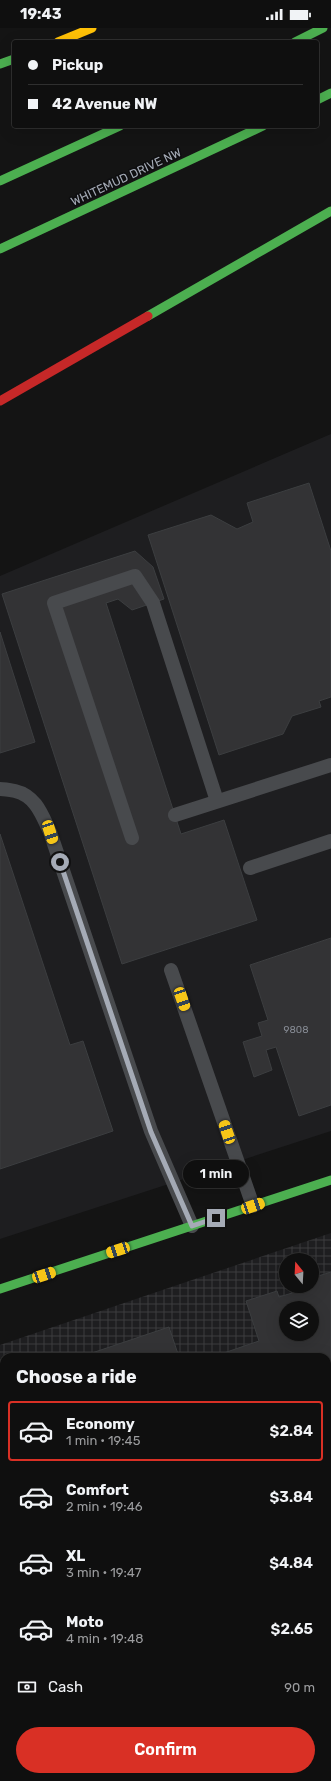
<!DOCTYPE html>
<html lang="en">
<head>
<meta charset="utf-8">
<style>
	:root { --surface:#0f0f0f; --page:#1d1d1d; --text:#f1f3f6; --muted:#9b9c9e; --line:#2f2f2f; --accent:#d93025 }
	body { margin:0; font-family:Rubik,sans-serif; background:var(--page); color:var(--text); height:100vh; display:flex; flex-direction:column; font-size:15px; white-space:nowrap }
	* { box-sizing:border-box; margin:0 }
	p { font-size:13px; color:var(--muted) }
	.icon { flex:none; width:22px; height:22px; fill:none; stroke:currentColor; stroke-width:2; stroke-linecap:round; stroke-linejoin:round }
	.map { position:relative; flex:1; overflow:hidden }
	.sheet { position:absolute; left:0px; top:1325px; width:331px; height:428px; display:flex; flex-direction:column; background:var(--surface); border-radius:12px 12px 0 0; box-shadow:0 4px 16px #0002,0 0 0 1px var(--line) }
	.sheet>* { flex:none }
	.hud { position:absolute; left:12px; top:12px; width:307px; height:88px; border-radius:4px; box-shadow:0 4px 16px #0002,0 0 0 1px var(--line); display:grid; align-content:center; height:88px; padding:0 16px; background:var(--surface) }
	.needle { width:26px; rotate:342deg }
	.fabs { position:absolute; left:279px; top:1225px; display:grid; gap:8px }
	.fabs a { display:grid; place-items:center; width:40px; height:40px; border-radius:50%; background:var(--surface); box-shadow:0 4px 16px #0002,0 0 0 1px var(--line); font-size:20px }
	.end { position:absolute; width:18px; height:18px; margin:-9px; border:5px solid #a5abb6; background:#111; box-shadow:0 0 0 2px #111 }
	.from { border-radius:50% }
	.bubble { position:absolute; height:28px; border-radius:14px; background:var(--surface); box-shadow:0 4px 16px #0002,0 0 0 1px var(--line); font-size:13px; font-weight:600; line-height:28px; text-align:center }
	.car { position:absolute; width:12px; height:24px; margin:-12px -6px; border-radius:5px; box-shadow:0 0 3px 1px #0007; background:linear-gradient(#f5c518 24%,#345 0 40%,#f5c518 0 76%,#345 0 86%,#f5c518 0) }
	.hud b { display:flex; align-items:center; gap:14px; height:38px; font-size:15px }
	.hud b+b { border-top:1px solid var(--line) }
	.hud i { width:10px; height:10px; background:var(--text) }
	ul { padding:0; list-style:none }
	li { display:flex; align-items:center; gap:12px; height:60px; margin:0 8px 6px; padding:0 8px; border:2px solid transparent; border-radius:4px }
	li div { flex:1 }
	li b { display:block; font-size:15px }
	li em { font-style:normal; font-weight:600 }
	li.selected { border-color:var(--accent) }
	li>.icon { width:36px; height:36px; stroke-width:1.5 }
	h2 { padding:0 16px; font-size:18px; line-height:48px }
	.pay { display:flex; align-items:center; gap:10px; height:44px; padding:0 16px; font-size:15px }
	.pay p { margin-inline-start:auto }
	.cta { display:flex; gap:8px; margin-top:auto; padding:8px 16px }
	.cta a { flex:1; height:46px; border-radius:24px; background:var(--accent); color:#fff; font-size:16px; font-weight:600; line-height:46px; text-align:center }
	.status { display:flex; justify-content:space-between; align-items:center; height:28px; padding:0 20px; background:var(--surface); direction:ltr }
	.status svg { height:11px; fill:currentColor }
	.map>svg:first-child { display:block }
	.built { fill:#1e1e20 }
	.industrial { fill:url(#industrial-grid); fill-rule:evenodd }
	.building { fill:#333335; stroke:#3c3e40; fill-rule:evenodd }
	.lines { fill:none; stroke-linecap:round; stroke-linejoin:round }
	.lane { stroke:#484a4d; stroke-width:14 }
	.fast { stroke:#4caf50; stroke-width:9 }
	.slow { stroke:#ffc107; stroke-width:9 }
	.jam { stroke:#c62828; stroke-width:9 }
	.route { stroke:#a5abb6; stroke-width:5 }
	.labels { text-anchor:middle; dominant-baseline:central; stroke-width:3; stroke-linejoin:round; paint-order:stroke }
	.number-label { font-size:10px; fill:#888d96 }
	.street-label { font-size:12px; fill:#a5abb6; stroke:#0e0e10 }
</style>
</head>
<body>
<div class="status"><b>19:43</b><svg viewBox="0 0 49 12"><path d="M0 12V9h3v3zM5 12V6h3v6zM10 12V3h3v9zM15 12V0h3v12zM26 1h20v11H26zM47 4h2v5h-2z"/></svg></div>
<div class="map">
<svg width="331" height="1753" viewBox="0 0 331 1753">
	<defs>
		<pattern id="industrial-grid" width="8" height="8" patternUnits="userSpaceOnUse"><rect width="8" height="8" fill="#1e1e20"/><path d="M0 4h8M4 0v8" fill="none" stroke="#3c3c3e"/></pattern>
	</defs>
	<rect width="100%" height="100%" fill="#141414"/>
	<path class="built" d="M331 406V1103L0 1211V548Z"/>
	<path class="industrial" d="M331 1205V1753H0V1317ZM286 1232H312V1258H286ZM286 1280H312V1306H286ZM4 1329H327V1749H4Z"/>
	<path class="building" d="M309 455 331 523V669L319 673 321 679 292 688 283 706 219 727 148 507 211 487 237 501 253 494 247 475Z
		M135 523 153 539 164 571 132 582 118 571 106 575 181 806 224 792 257 892 122 936 2 566Z
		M0 604 35 714 0 725Z
		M0 806 70 1017 83 1013 113 1103 0 1141Z
		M331 910V1077L299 1088 276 1019 266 1022 272 1042 254 1049 243 1014 262 1008 258 995 268 992 250 937Z
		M331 1244V1668L327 1669V1329H212L259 1313 246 1273 277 1263 279 1269 292 1265 289 1258H312V1250ZM286 1280H312V1306H286Z
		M169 1299 179 1329H80Z
		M0 1399 4 1411V1418L0 1419 4 1430V1749H127L128 1753H0Z
		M138 1749H186L187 1753H139Z"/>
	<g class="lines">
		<path class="lane" d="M0 761C5 761 10 762 15 763 36 768 42 787 50 804L151 1103 192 1198
			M175 787 331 737
			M132 810 54 575 135 548 153 575 217 773
			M250 840 331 813
			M171 942 253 1178"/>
		<path class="fast" d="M295 14 323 0
			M0 36 14 31
			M317 72 331 65
			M0 153 120 98
			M0 221 263 98
			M148 288 331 183
			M0 1261 331 1152"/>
		<path class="slow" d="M58 14 92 0"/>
		<path class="jam" d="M0 373 148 288"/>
	</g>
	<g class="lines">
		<path class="route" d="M60 834 151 1104 192 1198 216 1190"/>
	</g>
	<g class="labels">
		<g class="number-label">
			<text x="296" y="1002">9808</text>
		</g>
		<g class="street-label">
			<text transform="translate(126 149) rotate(-25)">WHITEMUD DRIVE NW</text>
		</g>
	</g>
</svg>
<div class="fabs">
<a><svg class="needle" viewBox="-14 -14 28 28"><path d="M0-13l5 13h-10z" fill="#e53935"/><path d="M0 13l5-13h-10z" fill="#9b9c9e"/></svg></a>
<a><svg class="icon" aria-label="layers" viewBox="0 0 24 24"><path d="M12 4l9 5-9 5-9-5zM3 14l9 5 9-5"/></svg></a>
</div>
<i class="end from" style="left:60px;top:834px"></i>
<i class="end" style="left:216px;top:1190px"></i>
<div class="bubble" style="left:183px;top:1132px;width:66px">1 min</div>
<i class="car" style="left:50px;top:804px;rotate:162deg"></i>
<i class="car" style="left:182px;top:971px;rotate:161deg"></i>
<i class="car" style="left:227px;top:1104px;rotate:341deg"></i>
<i class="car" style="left:253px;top:1178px;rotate:71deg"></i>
<i class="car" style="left:118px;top:1222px;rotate:252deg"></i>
<i class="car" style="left:44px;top:1247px;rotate:72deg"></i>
<div class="hud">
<b><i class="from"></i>Pickup</b>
<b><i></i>42 Avenue NW</b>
</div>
<section class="sheet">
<h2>Choose a ride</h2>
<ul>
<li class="selected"><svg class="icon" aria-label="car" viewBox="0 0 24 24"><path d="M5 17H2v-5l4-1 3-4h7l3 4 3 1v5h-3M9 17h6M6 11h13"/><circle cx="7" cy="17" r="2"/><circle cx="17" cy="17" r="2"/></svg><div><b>Economy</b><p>1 min · 19:45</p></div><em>$2.84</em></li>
<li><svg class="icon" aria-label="car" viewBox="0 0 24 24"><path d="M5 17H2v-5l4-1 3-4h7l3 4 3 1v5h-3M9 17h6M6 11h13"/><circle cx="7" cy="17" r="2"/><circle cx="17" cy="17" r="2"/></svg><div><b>Comfort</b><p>2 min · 19:46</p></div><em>$3.84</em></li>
<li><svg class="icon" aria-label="car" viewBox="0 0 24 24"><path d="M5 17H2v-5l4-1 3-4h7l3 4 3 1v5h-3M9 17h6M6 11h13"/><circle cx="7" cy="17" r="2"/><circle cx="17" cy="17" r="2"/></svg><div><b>XL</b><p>3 min · 19:47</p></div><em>$4.84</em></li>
<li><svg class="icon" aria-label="car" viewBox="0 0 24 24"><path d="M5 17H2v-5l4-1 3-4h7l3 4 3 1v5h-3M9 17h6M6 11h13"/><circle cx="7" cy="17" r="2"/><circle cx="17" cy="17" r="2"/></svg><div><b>Moto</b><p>4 min · 19:48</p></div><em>$2.65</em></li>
</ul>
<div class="pay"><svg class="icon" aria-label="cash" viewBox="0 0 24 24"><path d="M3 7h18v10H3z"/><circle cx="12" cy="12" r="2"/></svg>Cash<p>90 m</p></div>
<div class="cta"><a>Confirm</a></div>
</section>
</div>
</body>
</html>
